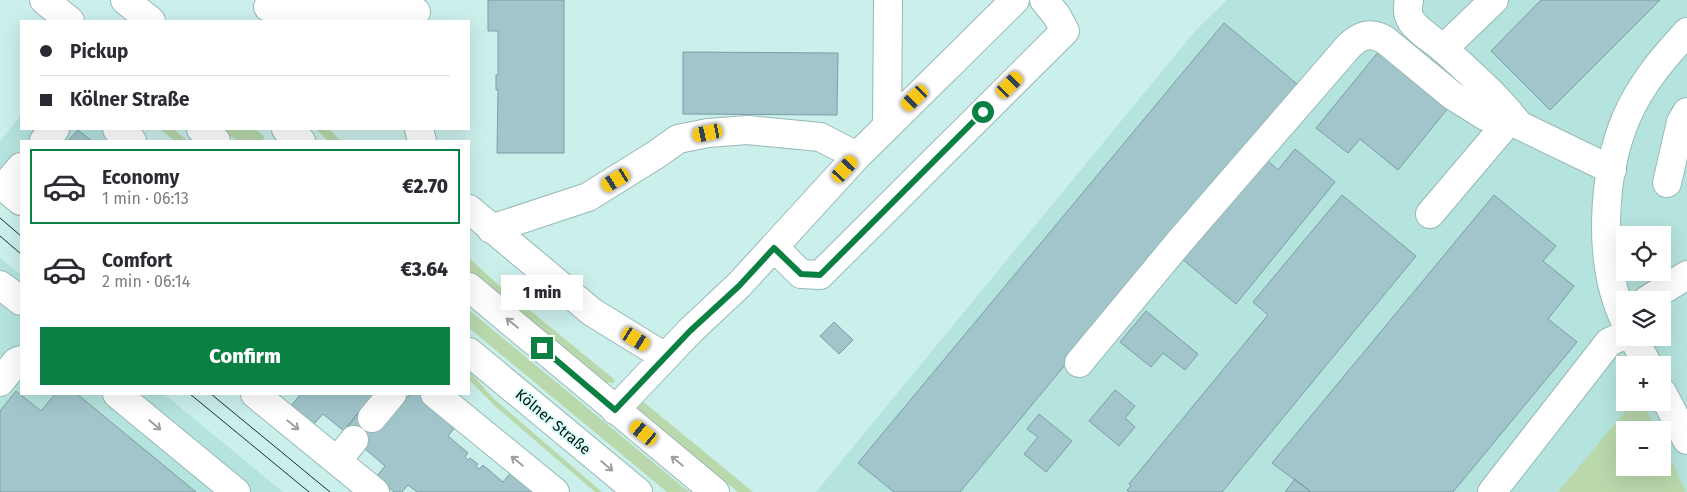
<!DOCTYPE html>
<html lang="en">
<head>
<meta charset="utf-8">
<style>
	:root { --surface:#fff; --page:#f7f7f7; --text:#2b2b33; --muted:#7c7c81; --line:#e1e1e2; --accent:#0b8043 }
	body { margin:0; font-family:"Fira Sans",sans-serif; background:var(--page); color:var(--text); height:100vh; display:flex; flex-direction:column; font-size:19px; white-space:nowrap }
	* { box-sizing:border-box; margin:0 }
	p { font-size:16px; color:var(--muted) }
	.icon { flex:none; width:28px; height:28px; fill:none; stroke:currentColor; stroke-width:2; stroke-linecap:round; stroke-linejoin:round }
	.map { position:relative; flex:1; overflow:hidden }
	.panel { position:absolute; left:20px; top:140px; width:450px; height:255px; display:flex; flex-direction:column; background:var(--surface); border-radius:0px; box-shadow:0 5px 20px #0002 }
	.panel>* { flex:none }
	.guide { position:absolute; left:20px; top:20px; width:450px; height:110px; border-radius:0px; box-shadow:0 5px 20px #0002; display:grid; align-content:center; height:110px; padding:0 20px; background:var(--surface) }
	.fabs { position:absolute; left:1616px; top:226px; display:grid; gap:10px }
	.fabs a { display:grid; place-items:center; width:55px; height:55px; border-radius:0px; background:var(--surface); box-shadow:0 5px 20px #0002; font-size:25px }
	.end { position:absolute; width:22px; height:22px; margin:-11px; border:6px solid #0b8043; background:#fff; box-shadow:0 0 0 2px #fff }
	.from { border-radius:50% }
	.bubble { position:absolute; height:35px; border-radius:0px; background:var(--surface); box-shadow:0 5px 20px #0002; font-size:16px; font-weight:800; line-height:35px; text-align:center }
	.car { position:absolute; width:15px; height:30px; margin:-15px -8px; border-radius:6px; box-shadow:0 0 4px 1px #0007; background:linear-gradient(#f5c518 24%,#345 0 40%,#f5c518 0 76%,#345 0 86%,#f5c518 0) }
	.guide b { display:flex; align-items:center; gap:18px; height:48px; font-size:19px }
	.guide b+b { border-top:1px solid var(--line) }
	.guide i { width:12px; height:12px; background:var(--text) }
	ul { padding:9px 0 0; list-style:none }
	li { display:flex; align-items:center; gap:15px; height:75px; margin:0 10px 8px; padding:0 10px; border:2px solid transparent; border-radius:0px }
	li div { flex:1 }
	li b { display:block; font-size:19px }
	li em { font-style:normal; font-weight:800 }
	li.active { border-color:var(--accent) }
	li>.icon { width:45px; height:45px; stroke-width:1.5 }
	.button { display:flex; gap:10px; margin-top:auto; padding:10px 20px }
	.button a { flex:1; height:58px; border-radius:0px; background:var(--accent); color:#fff; font-size:20px; font-weight:800; line-height:58px; text-align:center }
	.map>svg:first-child { display:block }
	.built { fill:#b5e3dd; fill-rule:evenodd }
	.green { fill:#b9d8ac }
	.building { fill:#a2c5cc; stroke:#7b9da4 }
	.lines { fill:none; stroke-linecap:round; stroke-linejoin:round }
	.minor-casing { stroke:#96b9b5; stroke-width:30 }
	.major-casing { stroke:#96b9b5; stroke-width:30 }
	.minor { stroke:#fff; stroke-width:28 }
	.major { stroke:#fff; stroke-width:28 }
	.tram { stroke:#1e2e2c; stroke-width:1 }
	.oneway { stroke:#9ba1a0 }
	.route { stroke:#0b8043; stroke-width:6 }
	.labels { text-anchor:middle; dominant-baseline:central; stroke-width:4; stroke-linejoin:round; paint-order:stroke }
	.street-label { font-size:15px; fill:#061312; stroke:#d8fdf8 }
</style>
</head>
<body>
<div class="map">
<svg width="1687" height="492" viewBox="0 0 1687 492">
	<rect width="100%" height="100%" fill="#cbefeb"/>
	<path class="built" d="M1227 0H1687V492H816L1196 30ZM1625 235H1662V272H1625ZM1625 300H1662V338H1625ZM1625 365H1662V402H1625ZM1625 430H1662V468H1625Z
		M21 115V129H133L149 141H21V211L0 193V141Z
		M0 258 21 275V394H164L283 492H0Z"/>
	<path class="green" d="M160 129H173L188 141H175Z
		M221 129H255L265 137 261 141H237Z
		M316 129H329L341 141H328Z
		M469 258 495 282 615 380 613 383 604 382 576 361 469 271Z
		M469 310 660 468 689 492H667L469 328Z
		M469 371 494 399 602 492H595L495 406 469 380Z
		M640 399 753 492H738L635 407Z
		M1632 403H1643L1656 430H1625V468H1662L1663 443 1686 492H1558Z"/>
	<path class="building" d="M488 0H564V153H497L498 90H496V75H498V31H488Z
		M1541 0H1660L1550 110 1491 51Z
		M1224 23 1297 84 960 492H894L858 463Z
		M1380 50 1449 107 1398 170 1360 139 1348 153 1316 128Z
		M683 52 838 53 837 115 683 114Z
		M78 130 92 141H68Z
		M1295 149 1335 182 1236 304 1182 259 1265 158 1278 170Z
		M1342 195 1416 256 1222 492H1129L1127 490 1131 486 1129 484 1268 315 1253 302Z
		M1494 195 1556 246 1543 261 1574 286 1548 319 1577 342 1453 492H1311L1272 463Z
		M1146 311 1198 354 1185 370 1163 353 1151 367 1120 342Z
		M834 322 853 340 839 354 820 336Z
		M1115 390 1135 406 1125 418 1135 427 1119 446 1089 421Z
		M16 391 41 411 55 394H77L196 492H0V411Z
		M298 394H374L344 431 323 414 313 425 291 406 300 395Z
		M410 394H419L457 425 448 436 468 453 465 457 468 460 470 458 478 464 476 466 479 469 483 465 503 482 512 471 538 492H417L408 485 402 492H394L376 477 385 466 344 431 361 409 383 427Z
		M1039 414 1072 441 1046 472 1024 454 1038 437 1027 429Z
		M1295 479 1311 492H1285Z"/>
	<g class="lines">
		<g class="minor-casing">
			<path id="minor" d="M1409 0C1407 8 1407 15 1412 22 1420 33 1435 41 1445 50 1471 74 1498 97 1519 125
				M268 7C317 11 367 10 416 12
				M1443 49 1494 0
				M887 126 888 0
				M117 129 132 141
				M419 129 422 141
				M44 141 55 129
				M1667 183 1681 122 1687 112
				M0 184 21 201
				M4 187 21 167
				M469 209 592 312 665 357
				M1430 214 1508 122
				M491 229 588 197 657 154 678 139 708 133 747 130 820 137 857 156
				M774 247 801 274 820 275 1065 31 1057 16 1044 0
				M0 285 21 301
				M1647 300 1687 275
				M1625 321C1597 263 1602 174 1627 116 1641 84 1664 57 1687 32
				M1633 338 1648 365
				M1079 363 1181 240 1348 47C1359 36 1370 31 1385 40L1453 96 1485 116 1519 125 1612 170
				M0 382 16 362 21 360
				M1662 392 1687 440
				M117 394 236 492
				M255 394 375 492
				M435 394 555 492
				M615 410 690 331 739 285 857 156 1015 0
				M372 418 392 394
				M337 461 354 440
				M1492 492 1609 342 1625 335"/>
		</g>
		<g class="major-casing">
			<path id="major" d="M44 0 70 21
				M125 0 151 21
				M201 129 216 141
				M286 129 301 141
				M469 287 715 492
				M469 352 638 492"/>
		</g>
		<use href="#minor" class="minor"/>
		<use href="#major" class="major"/>
		<path class="tram" d="M0 218 21 236
			M0 236 21 254
			M190 394 309 492
			M211 394 330 492"/>
	</g>
	<defs><path id="oneway-shaft" d="M-6 0H5M1.5-3L5.5 0L1.5 3" fill="none" stroke-width="1.6" stroke-linecap="round" stroke-linejoin="round" transform="scale(1.25)"/></defs>
	<g class="oneway">
		<use href="#oneway-shaft" transform="translate(512 323) rotate(-140)"/>
		<use href="#oneway-shaft" transform="translate(155 425) rotate(40)"/>
		<use href="#oneway-shaft" transform="translate(293 425) rotate(39)"/>
		<use href="#oneway-shaft" transform="translate(517 461) rotate(-141)"/>
		<use href="#oneway-shaft" transform="translate(677 461) rotate(-141)"/>
		<use href="#oneway-shaft" transform="translate(607 466) rotate(40)"/>
	</g>
	<g class="lines">
		<path class="route" d="M542 348 615 410 690 331 739 286 774 248 801 274 820 275 983 112"/>
	</g>
	<g class="labels">
		<g class="street-label">
			<text transform="translate(553 422) rotate(40)">Kölner Straße</text>
		</g>
	</g>
</svg>
<div class="fabs">
<a><svg class="icon" aria-label="locate" viewBox="0 0 24 24"><circle cx="12" cy="12" r="6"/><path d="M12 2v4M12 18v4M2 12h4M18 12h4"/></svg></a>
<a><svg class="icon" aria-label="layers" viewBox="0 0 24 24"><path d="M12 4l9 5-9 5-9-5zM3 14l9 5 9-5"/></svg></a>
<a>+</a>
<a>−</a>
</div>
<i class="end from" style="left:983px;top:112px"></i>
<i class="end" style="left:542px;top:348px"></i>
<div class="bubble" style="left:501px;top:275px;width:82px">1 min</div>
<i class="car" style="left:1010px;top:85px;rotate:45deg"></i>
<i class="car" style="left:915px;top:98px;rotate:226deg"></i>
<i class="car" style="left:708px;top:133px;rotate:258deg"></i>
<i class="car" style="left:845px;top:169px;rotate:42deg"></i>
<i class="car" style="left:616px;top:180px;rotate:239deg"></i>
<i class="car" style="left:636px;top:339px;rotate:122deg"></i>
<i class="car" style="left:644px;top:433px;rotate:309deg"></i>
<div class="guide">
<b><i class="from"></i>Pickup</b>
<b><i></i>Kölner Straße</b>
</div>
<section class="panel">
<ul>
<li class="active"><svg class="icon" aria-label="car" viewBox="0 0 24 24"><path d="M5 17H2v-5l4-1 3-4h7l3 4 3 1v5h-3M9 17h6M6 11h13"/><circle cx="7" cy="17" r="2"/><circle cx="17" cy="17" r="2"/></svg><div><b>Economy</b><p>1 min · 06:13</p></div><em>€2.70</em></li>
<li><svg class="icon" aria-label="car" viewBox="0 0 24 24"><path d="M5 17H2v-5l4-1 3-4h7l3 4 3 1v5h-3M9 17h6M6 11h13"/><circle cx="7" cy="17" r="2"/><circle cx="17" cy="17" r="2"/></svg><div><b>Comfort</b><p>2 min · 06:14</p></div><em>€3.64</em></li>
</ul>
<div class="button"><a>Confirm</a></div>
</section>
</div>
</body>
</html>
